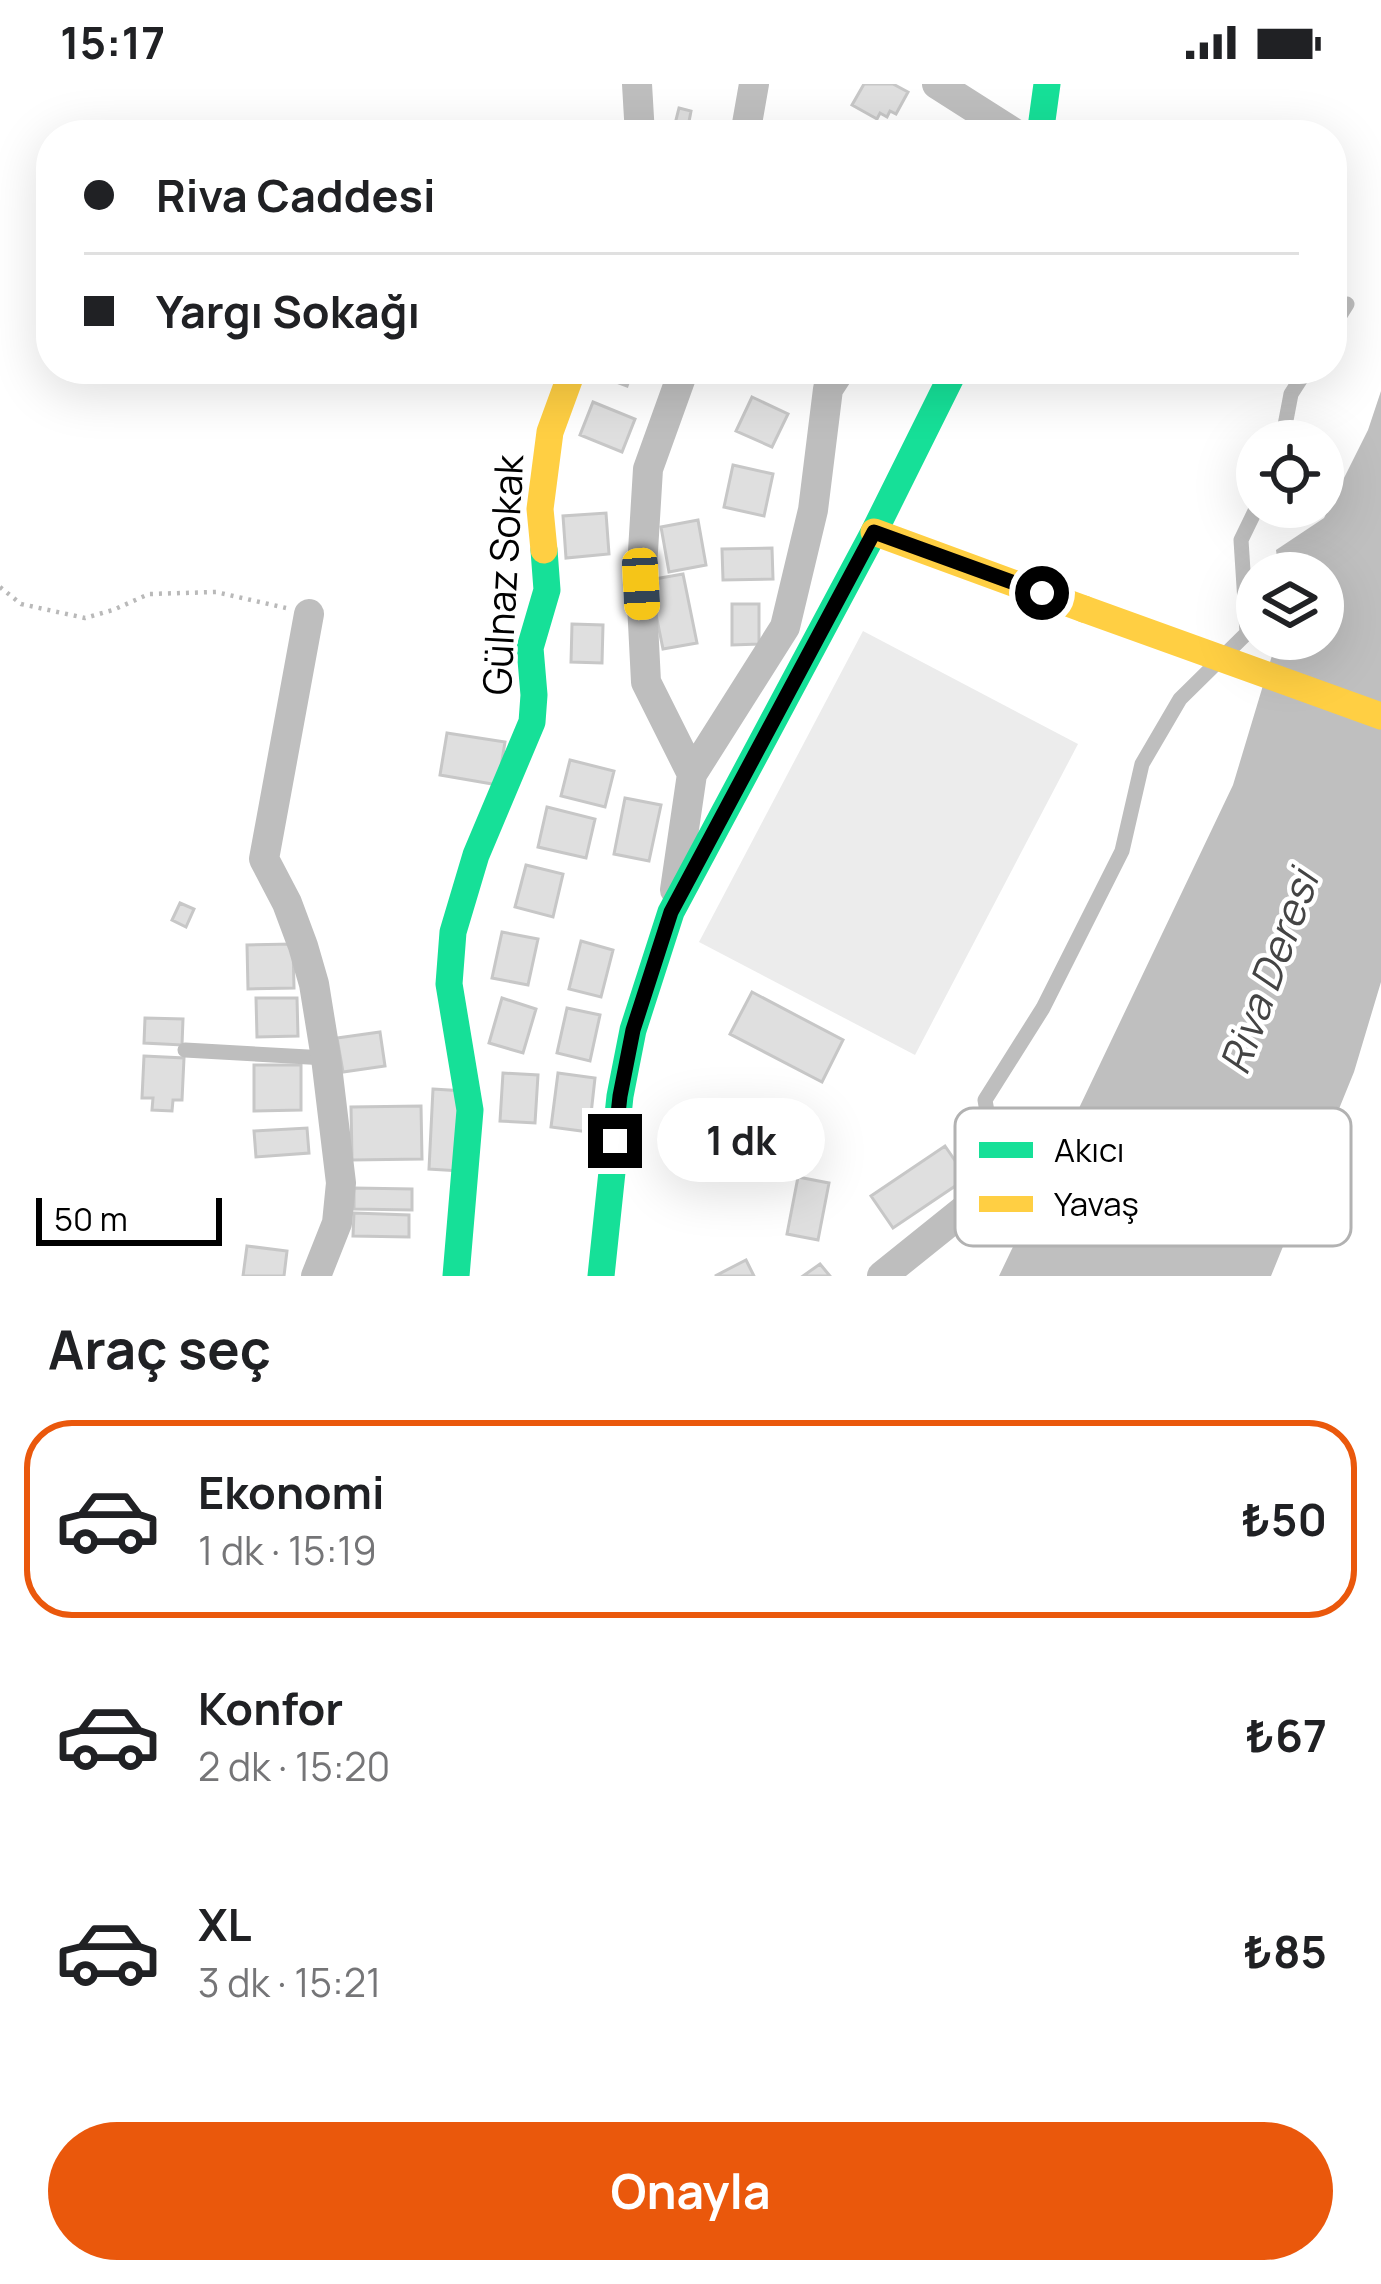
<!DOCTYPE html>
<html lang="tr">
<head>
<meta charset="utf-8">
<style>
	:root { --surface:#fff; --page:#f2f2f2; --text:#202124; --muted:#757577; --line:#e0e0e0; --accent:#ea580c }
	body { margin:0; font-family:Manrope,sans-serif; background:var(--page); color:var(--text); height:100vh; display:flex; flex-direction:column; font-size:45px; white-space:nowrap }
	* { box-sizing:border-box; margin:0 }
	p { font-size:39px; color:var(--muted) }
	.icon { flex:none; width:66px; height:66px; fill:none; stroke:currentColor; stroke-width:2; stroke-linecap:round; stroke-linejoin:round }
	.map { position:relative; height:1192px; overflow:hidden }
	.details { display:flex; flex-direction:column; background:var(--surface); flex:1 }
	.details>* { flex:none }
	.hud { position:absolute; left:36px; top:36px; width:1311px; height:264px; border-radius:48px; box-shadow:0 12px 48px #0002; display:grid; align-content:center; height:264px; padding:0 48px; background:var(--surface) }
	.controls { position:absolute; left:1236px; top:336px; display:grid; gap:24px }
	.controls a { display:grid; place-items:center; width:108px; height:108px; border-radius:50%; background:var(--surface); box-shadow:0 12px 48px #0002; font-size:60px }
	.scale { position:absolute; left:36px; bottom:30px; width:186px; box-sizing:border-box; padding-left:12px; border:6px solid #000; border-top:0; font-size:33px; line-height:42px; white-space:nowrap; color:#000; -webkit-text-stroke:9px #fff; paint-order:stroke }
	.end { position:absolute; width:54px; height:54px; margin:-27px; border:15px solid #000; background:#fff; box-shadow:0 0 0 6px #fff }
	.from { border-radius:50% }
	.bubble { position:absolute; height:84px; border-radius:42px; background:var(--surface); box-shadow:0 12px 48px #0002; font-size:39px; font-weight:700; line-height:84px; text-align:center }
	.car { position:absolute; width:36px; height:72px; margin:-36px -18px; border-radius:15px; box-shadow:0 0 9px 3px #0007; background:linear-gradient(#f5c518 24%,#345 0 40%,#f5c518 0 76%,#345 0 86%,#f5c518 0) }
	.hud b { display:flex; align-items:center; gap:42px; height:114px; font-size:45px }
	.hud b+b { border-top:3px solid var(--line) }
	.hud i { width:30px; height:30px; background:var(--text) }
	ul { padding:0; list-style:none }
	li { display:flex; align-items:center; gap:36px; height:198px; margin:0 24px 18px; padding:0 24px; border:6px solid transparent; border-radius:48px }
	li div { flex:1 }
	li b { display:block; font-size:45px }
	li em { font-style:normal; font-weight:700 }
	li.selected { border-color:var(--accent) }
	li>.icon { width:108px; height:108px; stroke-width:1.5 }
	h2 { padding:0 48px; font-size:54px; line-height:144px }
	.button { display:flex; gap:24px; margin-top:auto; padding:24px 48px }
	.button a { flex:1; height:138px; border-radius:72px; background:var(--accent); color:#fff; font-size:48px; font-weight:700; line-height:138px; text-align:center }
	.status { display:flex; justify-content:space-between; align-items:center; height:84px; padding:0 60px; background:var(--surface); direction:ltr }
	.status svg { height:33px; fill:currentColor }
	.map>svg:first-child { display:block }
	.green { fill:#ececec }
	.water { fill:#bfbfbf }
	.building { fill:#dfdfdf; stroke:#c7c7c7; stroke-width:3 }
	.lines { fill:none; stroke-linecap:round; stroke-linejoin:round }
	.path { stroke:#b9b9b9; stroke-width:4.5; stroke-dasharray:3 6; stroke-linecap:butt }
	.lane { stroke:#bebebe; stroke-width:15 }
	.street { stroke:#bebebe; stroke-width:30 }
	.fast { stroke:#16e098; stroke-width:27 }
	.slow { stroke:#ffcf43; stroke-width:27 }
	.slow-bridge { stroke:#ffcf43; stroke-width:27 }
	.route { stroke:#000; stroke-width:15 }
	.labels { text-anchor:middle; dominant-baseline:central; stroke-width:9; stroke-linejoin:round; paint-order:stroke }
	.street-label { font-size:39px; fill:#000; stroke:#fff }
	.water-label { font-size:42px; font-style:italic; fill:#444; stroke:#fff }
	.key { fill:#fff; stroke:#b2b2b2; stroke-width:3 }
	.key-label { font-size:33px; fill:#000 }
</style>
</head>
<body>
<div class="status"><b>15:17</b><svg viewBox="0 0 49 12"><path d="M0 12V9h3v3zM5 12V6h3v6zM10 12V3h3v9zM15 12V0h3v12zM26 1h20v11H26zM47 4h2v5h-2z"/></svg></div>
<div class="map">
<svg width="1381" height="1192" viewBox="0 0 1381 1192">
	<rect width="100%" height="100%" fill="#fff"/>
	<path class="green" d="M863 547 1078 660 915 971 699 858Z"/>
	<path class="water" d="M1381 307V898L1354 988 1271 1192H999L1233 701 1277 555H1323V489H1279L1276 466 1324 434 1368 346Z"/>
	<path class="building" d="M864 0H893L908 8 896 30 890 27 887 33 880 29 877 35 852 21Z
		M679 24 691 27 688 43 675 40Z
		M591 285H633L627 302 590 288Z
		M768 285H800L795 297Z
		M752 313 788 330 772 363 736 347Z
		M593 318 635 335 622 368 580 351Z
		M733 381 773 390 764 432 724 423Z
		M606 429 609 470 566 474 563 432Z
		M698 436 706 481 669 488 661 443Z
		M772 464 773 495 723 496 722 465Z
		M683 490 697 559 663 565 649 496Z
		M732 520H759V560L732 561Z
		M572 540 603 541 602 579 571 578Z
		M447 649 505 658 498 701 440 691Z
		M570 676 614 687 605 723 561 712Z
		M625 714 661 721 649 777 614 770Z
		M547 723 595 735 586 774 538 763Z
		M526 781 563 790 553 833 515 823Z
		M180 819 194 825 186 843 172 836Z
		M502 848 538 855 528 901 492 894Z
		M581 857 613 866 601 913 569 905Z
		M293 860 294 904 248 905 247 861Z
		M752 908 843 956 822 998 730 950Z
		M256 914H297L298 952 257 953Z
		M502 914 536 925 523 969 489 959Z
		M567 924 600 931 590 977 557 969Z
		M145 934 183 935 182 961 144 959Z
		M380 948 385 982 343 988 337 954Z
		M144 972 184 974 182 1016H173L172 1027 152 1026 153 1014H142Z
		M254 981H301V1026L254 1027Z
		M503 989 538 991 535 1039 500 1037Z
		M558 989 595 994 589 1048 551 1043Z
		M433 1005 464 1007 460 1087 429 1085Z
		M421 1022 422 1075 352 1076 351 1023Z
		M307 1044 309 1069 256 1073 254 1047Z
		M945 1062 967 1094 893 1144 871 1112Z
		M798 1093 829 1099 818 1156 787 1150Z
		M354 1104 412 1105V1126L354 1125Z
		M354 1129 409 1131V1153L353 1152Z
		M247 1162 287 1167 284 1192H243Z
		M746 1176 754 1192H715Z
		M820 1180 830 1192H803Z"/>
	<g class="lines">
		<path class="path" d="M0 503 21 520 85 534 113 526 149 510 216 508 286 524"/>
		<path class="lane" d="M1332 244 1347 220
			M1282 357 1291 310 1307 285
			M185 966 326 974
			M999 1098 985 1016 1043 924 1122 767 1142 680 1180 615 1247 549 1241 456 1257 423"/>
		<path class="street" d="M637 0 640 51
			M937 0 1017 51
			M745 51 754 0
			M684 285 648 385 641 500 646 598 692 690
			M309 530 264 775 287 819 303 862 314 900 326 974 341 1099 337 1139 316 1192
			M675 806 692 690 785 543 813 426 828 305 841 285
			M882 1192 999 1098"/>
		<path class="fast" d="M1040 51 1047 0
			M456 1192 470 1026 449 900 453 848 476 771 532 638 534 611 530 564 547 506 544 466
			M601 1192 620 1012 633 946 671 828 874 448 955 285"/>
		<path class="slow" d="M874 448 1084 525
			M544 466 540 425 550 348 573 285"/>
		<path class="slow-bridge" d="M1084 525 1381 632"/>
	</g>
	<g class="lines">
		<path class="route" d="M615 1057 620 1012 633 946 671 828 874 448 1042 509"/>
	</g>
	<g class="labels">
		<g class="street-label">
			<text transform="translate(502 491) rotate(-87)">Gülnaz Sokak</text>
		</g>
		<g class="water-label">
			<text transform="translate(1268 888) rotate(-70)">Riva Deresi</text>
		</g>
	</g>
	<rect x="955" y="1024" width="396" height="138" rx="18" class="key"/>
	<rect x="979" y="1058" width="54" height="16" fill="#16e098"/>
	<rect x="979" y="1112" width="54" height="16" fill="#ffcf43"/>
	<g class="key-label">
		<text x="1054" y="1078">Akıcı</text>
		<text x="1054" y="1132">Yavaş</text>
	</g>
</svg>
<div class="controls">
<a><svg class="icon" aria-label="locate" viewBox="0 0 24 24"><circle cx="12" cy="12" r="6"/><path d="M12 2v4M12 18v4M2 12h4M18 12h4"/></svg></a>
<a><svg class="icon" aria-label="layers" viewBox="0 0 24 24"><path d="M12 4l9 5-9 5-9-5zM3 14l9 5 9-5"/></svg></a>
</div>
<div class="scale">50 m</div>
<i class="end from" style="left:1042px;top:509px"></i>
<i class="end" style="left:615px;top:1057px"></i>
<div class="bubble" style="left:657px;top:1014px;width:168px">1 dk</div>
<i class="car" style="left:641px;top:500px;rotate:177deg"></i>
<div class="hud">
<b><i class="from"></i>Riva Caddesi</b>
<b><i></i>Yargı Sokağı</b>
</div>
</div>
<section class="details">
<h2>Araç seç</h2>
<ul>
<li class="selected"><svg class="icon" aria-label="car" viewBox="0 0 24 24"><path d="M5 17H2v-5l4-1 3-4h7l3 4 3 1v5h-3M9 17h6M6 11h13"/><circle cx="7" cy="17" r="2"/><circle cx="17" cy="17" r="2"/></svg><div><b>Ekonomi</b><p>1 dk · 15:19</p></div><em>₺50</em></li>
<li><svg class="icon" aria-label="car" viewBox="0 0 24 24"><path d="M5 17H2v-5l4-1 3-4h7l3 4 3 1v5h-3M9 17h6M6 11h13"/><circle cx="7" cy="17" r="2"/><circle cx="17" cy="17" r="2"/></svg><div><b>Konfor</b><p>2 dk · 15:20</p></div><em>₺67</em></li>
<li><svg class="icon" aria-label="car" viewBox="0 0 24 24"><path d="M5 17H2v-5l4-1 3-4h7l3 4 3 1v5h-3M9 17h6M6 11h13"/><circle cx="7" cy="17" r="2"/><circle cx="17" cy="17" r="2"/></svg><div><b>XL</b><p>3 dk · 15:21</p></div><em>₺85</em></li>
</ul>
<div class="button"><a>Onayla</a></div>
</section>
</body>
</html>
